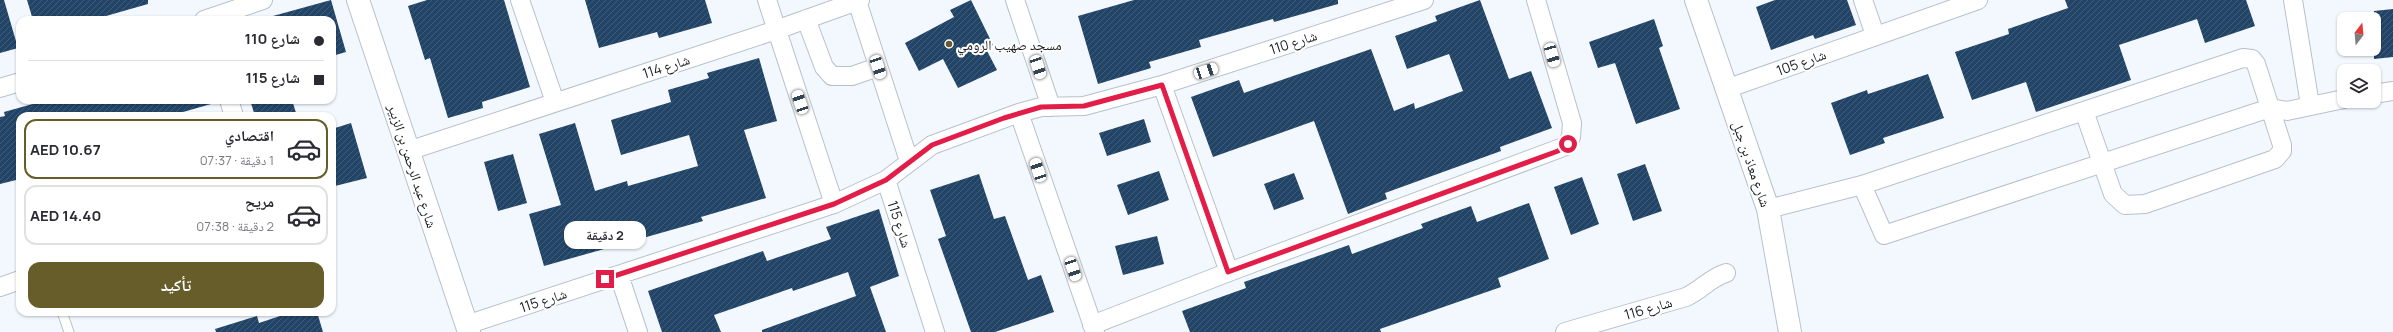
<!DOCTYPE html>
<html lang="ar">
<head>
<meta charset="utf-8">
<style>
	:root { --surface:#fff; --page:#f2f2f3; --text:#2b2b33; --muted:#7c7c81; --line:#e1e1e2; --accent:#665d2a }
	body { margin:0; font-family:Manrope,"Noto Naskh Arabic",sans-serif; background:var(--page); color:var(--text); direction:rtl; height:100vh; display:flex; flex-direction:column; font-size:15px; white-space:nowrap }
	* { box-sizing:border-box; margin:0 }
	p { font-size:13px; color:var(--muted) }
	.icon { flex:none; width:22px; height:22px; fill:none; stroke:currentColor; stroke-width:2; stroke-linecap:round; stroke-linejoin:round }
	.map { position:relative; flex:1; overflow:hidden; direction:ltr }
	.drawer { position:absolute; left:16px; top:112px; width:320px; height:204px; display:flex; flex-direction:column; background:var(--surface); border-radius:12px; box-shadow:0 1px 3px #0004; direction:rtl }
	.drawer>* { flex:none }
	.guide { position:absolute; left:16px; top:16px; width:320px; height:88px; border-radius:12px; box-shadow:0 1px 3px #0004; direction:rtl; display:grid; align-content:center; height:88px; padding:0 12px; background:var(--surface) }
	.needle { width:26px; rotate:16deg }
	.controls { position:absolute; left:2337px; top:12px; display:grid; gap:8px }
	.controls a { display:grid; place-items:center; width:44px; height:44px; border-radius:8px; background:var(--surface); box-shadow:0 1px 3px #0004; font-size:20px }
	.end { position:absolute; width:18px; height:18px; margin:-9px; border:5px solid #e11d48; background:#fff; box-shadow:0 0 0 2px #fff }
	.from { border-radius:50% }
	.bubble { position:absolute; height:28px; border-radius:12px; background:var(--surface); box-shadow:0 1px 3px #0004; font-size:13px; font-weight:700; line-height:28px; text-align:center; direction:rtl }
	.car { position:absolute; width:12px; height:24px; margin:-12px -6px; border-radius:5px; box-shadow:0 0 3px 1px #0007; background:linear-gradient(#fff 24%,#345 0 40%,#fff 0 76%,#345 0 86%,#fff 0) }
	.guide b { display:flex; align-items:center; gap:14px; height:38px; font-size:15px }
	.guide b+b { border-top:1px solid var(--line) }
	.guide i { width:10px; height:10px; background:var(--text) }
	ul { padding:7px 0 0; list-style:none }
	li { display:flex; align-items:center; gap:12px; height:60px; margin:0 8px 6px; padding:0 4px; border:2px solid var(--line); border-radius:12px }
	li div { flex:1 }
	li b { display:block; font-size:15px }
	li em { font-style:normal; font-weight:700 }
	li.active { border-color:var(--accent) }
	li>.icon { width:36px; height:36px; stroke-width:1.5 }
	.primary-button { display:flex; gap:8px; margin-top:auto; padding:8px 12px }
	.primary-button a { flex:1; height:46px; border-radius:12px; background:var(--accent); color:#fff; font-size:16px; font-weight:700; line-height:46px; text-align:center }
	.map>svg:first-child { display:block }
	.building { fill:url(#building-hatch) }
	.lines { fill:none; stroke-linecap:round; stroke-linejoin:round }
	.service-casing { stroke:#b7c1cb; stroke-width:11 }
	.minor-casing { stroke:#b7c1cb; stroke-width:20 }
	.tertiary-casing { stroke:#b7c1cb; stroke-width:24 }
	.service { stroke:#fff; stroke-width:9 }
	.minor { stroke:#fff; stroke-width:18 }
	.tertiary { stroke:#fff; stroke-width:22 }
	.route { stroke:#e11d48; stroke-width:5 }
	.poi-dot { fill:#665d2a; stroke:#fff; stroke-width:1.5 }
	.labels { text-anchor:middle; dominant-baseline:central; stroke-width:4; stroke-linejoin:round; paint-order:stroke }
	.street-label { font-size:14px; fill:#1a1e21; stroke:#fff }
	.poi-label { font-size:14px; fill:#1a1e21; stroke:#fff; text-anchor:start }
</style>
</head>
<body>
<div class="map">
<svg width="2393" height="332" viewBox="0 0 2393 332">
	<defs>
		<pattern id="building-hatch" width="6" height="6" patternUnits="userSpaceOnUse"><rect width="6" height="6" fill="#246"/><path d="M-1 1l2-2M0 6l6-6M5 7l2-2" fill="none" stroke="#405c77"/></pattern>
	</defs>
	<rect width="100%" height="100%" fill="#f2f8fe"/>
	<path class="building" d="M0 0H4L18 48 0 53Z
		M27 0H148V4L92 20H33Z
		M331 0 346 52 332 56V20H274L273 16Z
		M427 0H504L530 87 482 102 483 108 448 118 430 58 425 60 408 6Z
		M585 0H705L712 23 659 38 657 32 599 48Z
		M971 0 993 45 986 49 997 70 958 88 943 59 919 71 905 43 954 17 950 10Z
		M1134 0H1338V4L1274 22 1273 19 1199 40 1201 47 1149 62 1151 68 1098 84 1078 16Z
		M1480 0 1509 79 1531 71 1552 128 1500 147 1501 151 1385 193 1387 199 1348 214 1314 121 1213 157 1191 97 1239 80 1244 93 1371 49 1394 111 1414 103 1415 109 1463 91 1449 54 1407 69 1395 36 1437 21 1435 16Z
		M1775 0H1847L1856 25 1815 39 1813 35 1771 50 1756 7Z
		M2065 0H2246L2255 26 2205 43 2197 19 2119 45 2131 80 2036 112 2026 82 1972 100 1955 52 2009 34 2008 29 2068 8Z
		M2393 9V57L2374 59V11Z
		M1654 19 1663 46 1659 48 1680 109 1636 124 1615 63 1598 68 1589 42Z
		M759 58 777 121 744 130 766 198 701 217 703 221 544 266 529 214 561 205 539 134 575 123 595 191 627 181 628 186 698 166 689 135 621 155 611 120 671 102 668 90 709 78 707 73Z
		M1928 74 1944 118 1883 138 1885 143 1850 155 1831 103 1867 90 1868 94Z
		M47 100H210L211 104 169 116H20V179L0 184V117L5 116 4 112Z
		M250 100H292L297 116H255Z
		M1144 119 1151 142 1107 156 1099 133Z
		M351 123 367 178 335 186 332 175V129Z
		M513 154 527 203 498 211 484 162Z
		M1645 164 1662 211 1633 221 1617 174Z
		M1159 171 1169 200 1128 215 1117 185Z
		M1294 173 1304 199 1274 210 1264 184Z
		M979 174 994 219 1005 216 1028 280 1041 275 1054 312 995 332H971L938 239 946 236 930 190Z
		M1582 177 1599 224 1571 235 1554 187Z
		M1529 203 1549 259 1498 278 1501 287 1380 329 1381 332H1190L1182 311 1246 288 1244 282 1349 245 1352 254 1423 228 1421 224 1471 206 1477 222Z
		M879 209 899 276 870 287 886 332H762V330L856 296 848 272 793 291 792 288 714 315 721 332H662L648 291 763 251 767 261 831 239 826 227Z
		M1157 236 1164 264 1123 275 1115 246Z
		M292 312H317L323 332H216L215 329 257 316 259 323Z"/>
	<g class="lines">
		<g class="service-casing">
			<path id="service" d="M62 312 69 332"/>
		</g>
		<g class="minor-casing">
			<path id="minor" d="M520 0 555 102
				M767 0 834 204
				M1015 0 1051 107
				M1863 0 1875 35
				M2293 0 2310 105
				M857 1 909 161
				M806 19 824 67 832 76H852L878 67
				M204 20 263 0
				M1162 85 1229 272
				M0 88 20 82
				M1726 89 1978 0
				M2374 94 2393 91
				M229 100 234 116
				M1019 113 1095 332
				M408 151 776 30 860 0
				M886 180 935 332
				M1862 185 1884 235 2270 108 2287 111 2344 99
				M1768 209 1862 185 2243 58 2252 59 2256 64 2282 145V151L2275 159 2145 204 2125 205 2113 194 2084 111
				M619 275 638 332
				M0 287 20 280
				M466 325 834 204 886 180 932 145 1019 113 1041 107 1084 106 1162 85 1424 0
				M1092 325 1229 272 1566 146 1571 137 1572 123 1536 0
				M1565 332 1686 297C1701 290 1710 278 1726 273"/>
		</g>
		<g class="tertiary-casing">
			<path id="tertiary" d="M358 0 469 332
				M1696 0 1768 209 1790 332"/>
		</g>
		<use href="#service" class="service"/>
		<use href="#minor" class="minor"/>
		<use href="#tertiary" class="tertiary"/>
	</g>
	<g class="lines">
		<path class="route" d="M605 279 834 204 886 180 932 145 1004 118 1041 107 1084 106 1162 85 1228 272 1558 151 1568 144"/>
	</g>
	<circle class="poi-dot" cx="949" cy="44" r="4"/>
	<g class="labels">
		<g class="street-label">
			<text transform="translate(1293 42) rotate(-18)">شارع 110</text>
			<text transform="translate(1801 62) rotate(-20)">شارع 105</text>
			<text transform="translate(666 66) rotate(-18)">شارع 114</text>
			<text transform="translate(1752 164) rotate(71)">شارع معاذ بن جبل</text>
			<text transform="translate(413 166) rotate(72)">شارع عبد الرحمن بن الزبير</text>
			<text transform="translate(900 224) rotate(72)">شارع 115</text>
			<text transform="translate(543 300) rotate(-18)">شارع 115</text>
			<text transform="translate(1648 308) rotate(-16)">شارع 116</text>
		</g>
		<g class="poi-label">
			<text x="957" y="44">مسجد صهيب الرومي</text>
		</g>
	</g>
</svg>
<div class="controls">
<a><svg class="needle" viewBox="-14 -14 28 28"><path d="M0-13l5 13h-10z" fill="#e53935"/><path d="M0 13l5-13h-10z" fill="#7c7c81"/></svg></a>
<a><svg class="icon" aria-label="layers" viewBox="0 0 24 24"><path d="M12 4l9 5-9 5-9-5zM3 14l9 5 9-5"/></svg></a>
</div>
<i class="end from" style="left:1568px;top:144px"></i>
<i class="end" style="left:605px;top:279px"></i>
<div class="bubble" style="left:564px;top:221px;width:82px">2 دقيقة</div>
<i class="car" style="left:1552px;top:55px;rotate:164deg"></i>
<i class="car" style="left:878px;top:67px;rotate:162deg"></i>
<i class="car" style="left:1038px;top:67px;rotate:162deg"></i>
<i class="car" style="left:1206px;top:71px;rotate:72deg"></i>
<i class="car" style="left:800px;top:102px;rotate:341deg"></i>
<i class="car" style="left:1038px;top:170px;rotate:341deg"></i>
<i class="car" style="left:1073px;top:269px;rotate:161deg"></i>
<div class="guide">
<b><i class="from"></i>شارع 110</b>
<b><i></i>شارع 115</b>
</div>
<section class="drawer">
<ul>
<li class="active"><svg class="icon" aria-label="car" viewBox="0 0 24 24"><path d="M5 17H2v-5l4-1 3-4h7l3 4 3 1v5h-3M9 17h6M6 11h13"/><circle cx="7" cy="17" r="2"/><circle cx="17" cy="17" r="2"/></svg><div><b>اقتصادي</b><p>1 دقيقة · 07:37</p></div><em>AED 10.67</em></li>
<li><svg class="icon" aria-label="car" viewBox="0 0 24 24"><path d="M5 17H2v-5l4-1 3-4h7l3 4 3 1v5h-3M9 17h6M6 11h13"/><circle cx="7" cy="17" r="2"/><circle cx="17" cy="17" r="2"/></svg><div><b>مريح</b><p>2 دقيقة · 07:38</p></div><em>AED 14.40</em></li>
</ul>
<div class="primary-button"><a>تأكيد</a></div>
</section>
</div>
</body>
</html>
